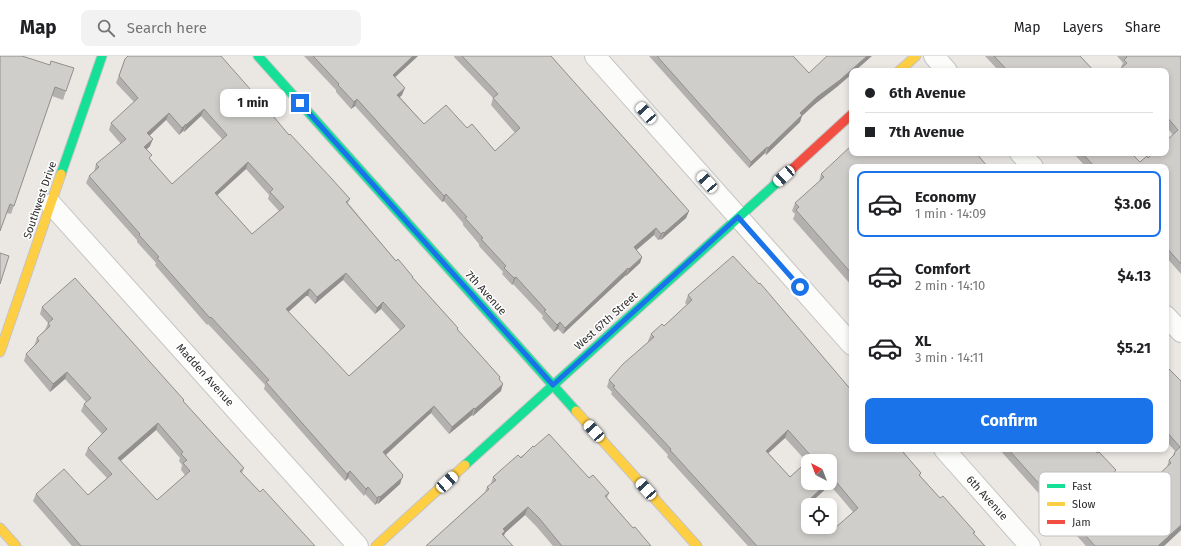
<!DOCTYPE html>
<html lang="en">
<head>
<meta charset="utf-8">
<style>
	:root { --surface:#fff; --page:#f2f2f2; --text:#202124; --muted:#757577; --line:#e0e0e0; --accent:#1a73e8 }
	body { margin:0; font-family:"Fira Sans",sans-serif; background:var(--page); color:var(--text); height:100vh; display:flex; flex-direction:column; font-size:15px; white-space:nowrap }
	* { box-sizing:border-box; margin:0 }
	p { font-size:13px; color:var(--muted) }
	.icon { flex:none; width:22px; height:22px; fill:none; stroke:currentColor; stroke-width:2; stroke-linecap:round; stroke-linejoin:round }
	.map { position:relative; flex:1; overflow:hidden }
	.sheet { position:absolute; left:849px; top:108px; width:320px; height:288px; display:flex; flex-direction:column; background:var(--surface); border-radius:8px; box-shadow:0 2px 6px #0003 }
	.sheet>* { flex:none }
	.hud { position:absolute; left:849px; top:12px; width:320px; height:88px; border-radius:8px; box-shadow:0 2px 6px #0003; display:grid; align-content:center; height:88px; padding:0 16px; background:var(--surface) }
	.needle { width:26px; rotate:318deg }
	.fabs { position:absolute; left:801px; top:398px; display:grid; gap:8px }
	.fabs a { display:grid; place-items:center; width:36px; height:36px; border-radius:8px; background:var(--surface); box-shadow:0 2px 6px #0003; font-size:20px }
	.end { position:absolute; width:18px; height:18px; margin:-9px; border:5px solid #1a73e8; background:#fff; box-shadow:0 0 0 2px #fff }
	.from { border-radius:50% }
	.bubble { position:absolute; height:28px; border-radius:8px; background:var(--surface); box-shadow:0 2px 6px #0003; font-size:13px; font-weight:700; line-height:28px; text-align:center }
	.car { position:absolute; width:12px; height:24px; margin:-12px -6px; border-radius:5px; box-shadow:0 0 3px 1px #0007; background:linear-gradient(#fff 24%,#345 0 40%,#fff 0 76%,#345 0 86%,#fff 0) }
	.hud b { display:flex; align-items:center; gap:14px; height:38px; font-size:15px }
	.hud b+b { border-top:1px solid var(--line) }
	.hud i { width:10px; height:10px; background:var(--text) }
	ul { padding:7px 0 0; list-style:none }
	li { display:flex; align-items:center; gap:12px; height:66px; margin:0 8px 6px; padding:0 8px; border:2px solid transparent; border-radius:8px }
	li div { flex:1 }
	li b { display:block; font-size:15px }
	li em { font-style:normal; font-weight:700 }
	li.active { border-color:var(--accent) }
	li>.icon { width:36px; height:36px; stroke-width:1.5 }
	.primary-button { display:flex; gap:8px; margin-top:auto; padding:8px 16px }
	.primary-button a { flex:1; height:46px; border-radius:8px; background:var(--accent); color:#fff; font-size:16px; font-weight:700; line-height:46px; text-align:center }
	header { display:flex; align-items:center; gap:24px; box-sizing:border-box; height:56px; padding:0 20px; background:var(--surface); border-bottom:1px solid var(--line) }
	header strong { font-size:19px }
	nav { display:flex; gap:22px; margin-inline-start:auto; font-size:14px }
	.search { width:280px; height:36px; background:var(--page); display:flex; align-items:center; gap:10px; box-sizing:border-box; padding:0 14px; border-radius:8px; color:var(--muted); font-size:15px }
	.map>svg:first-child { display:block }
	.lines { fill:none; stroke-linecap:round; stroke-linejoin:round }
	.street-casing { stroke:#c5c4c4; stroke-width:22 }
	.fast-casing { stroke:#c5c4c4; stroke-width:11 }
	.slow-casing { stroke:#c5c4c4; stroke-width:11 }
	.jam-casing { stroke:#c5c4c4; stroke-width:11 }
	.street { stroke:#fcfcfb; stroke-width:20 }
	.fast { stroke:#16e098; stroke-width:9 }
	.slow { stroke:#ffcf43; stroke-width:9 }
	.jam { stroke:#f24e42; stroke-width:9 }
	.wall { fill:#b3b1af; fill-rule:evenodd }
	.shaded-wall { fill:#92908e }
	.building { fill:#d0cecb; stroke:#92908e; fill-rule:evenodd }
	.route { stroke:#1a73e8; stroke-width:5 }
	.labels { text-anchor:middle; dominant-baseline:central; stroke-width:3; stroke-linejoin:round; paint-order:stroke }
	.street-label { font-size:11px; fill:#2e2e2e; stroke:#fff }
	.key { fill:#fff; stroke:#c0c0c0; stroke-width:1 }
	.key-label { font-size:11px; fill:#2e2e2e }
</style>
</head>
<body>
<header>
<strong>Map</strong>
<div class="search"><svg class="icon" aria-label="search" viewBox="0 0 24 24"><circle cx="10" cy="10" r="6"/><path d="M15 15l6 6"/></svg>Search here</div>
<nav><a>Map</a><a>Layers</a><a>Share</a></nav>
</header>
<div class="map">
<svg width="1181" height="490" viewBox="0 0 1181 490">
	<rect width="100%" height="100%" fill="#ebe8e4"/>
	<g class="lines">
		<g class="street-casing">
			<path id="street" d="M595 0 852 289
				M934 0 947 15
				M1020 97 1033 111
				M51 148 358 490
				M1166 260 1181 276
				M944 393 1030 490"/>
		</g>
		<g class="fast-casing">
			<path id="fast" d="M258 0 576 355
				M61 118 102 0
				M465 409 791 114"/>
		</g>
		<g class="slow-casing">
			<path id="slow" d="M899 15 916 0
				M0 296 61 118
				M576 355 697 490
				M0 472 16 490
				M376 490 465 409"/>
		</g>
		<g class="jam-casing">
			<path id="jam" d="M791 114 852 58"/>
		</g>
		<use href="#street" class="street"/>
		<use href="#fast" class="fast"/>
		<use href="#slow" class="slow"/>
		<use href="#jam" class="jam"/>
	</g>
	<path class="wall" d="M0 0 66 35 63 44 52 40 11 158 7 157Z
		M304 0H418L395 21 402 39 400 41 424 68 467 72 495 95 515 77 491 49 493 42 454 1V0H551L689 155 686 162 661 184 660 183 658 184 654 179 636 194 642 201 640 207 626 220V219L563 278 558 273 554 276 542 262 543 260 513 228 512 229 502 218 503 216 479 190V188L463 169V167L444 145 442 146 355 50 351 53 336 36V34Z
		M649 0H793L809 17 838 30 815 48 802 60 800 66 766 99 765 97 749 112Z
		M985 0H1080L1094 15H999Z
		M1117 0H1181V218L1166 201V111H1086L1073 97H1131L1140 106 1148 102 1173 79 1166 70V15L1122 12 1121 11 1123 7Z
		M125 3 289 79 350 143 348 147 396 205 413 221V222L458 272V274L500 321 499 324 501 335 473 360 472 359 449 378 431 357 386 399 403 419 400 428 378 448 377 447 375 449 365 438 364 440 348 422 345 425 264 333 265 329 208 268 207 269 155 209 156 207 137 186V184L86 127 89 120 94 116 96 108 121 88 109 74 111 67 134 46 116 27ZM201 60 223 84 172 128 150 104 147 93 150 90V79L166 64 179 79 183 75 184 76ZM246 113 269 139 268 143 279 155 252 178 217 139ZM343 224 375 258 381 253 400 274 349 320 288 256 306 240H308L315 248Z
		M852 111V230L793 163 795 158 792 155 795 147 819 126 821 118Z
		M688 239 852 335 905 395 904 397 921 417 920 420 940 442 975 476 974 478 985 490H748L667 401 668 399 611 338 612 336 607 331 609 324 648 286V285L651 278 664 270 687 249 685 247ZM785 382 807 406 790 421 768 397ZM830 429 853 456 835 472 811 446Z
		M42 251 184 344 183 345 244 412 242 417 260 436 315 490H72L33 445 36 438 88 439 107 422 85 399 88 392 102 378 81 355 84 348 86 346 65 323 50 336 24 305 26 298 34 290 37 282 45 274 48 267 40 258ZM156 374 180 402 179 405 182 409 181 414 185 419 157 444 120 405Z
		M1166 305 1167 311 1181 325V474L1164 490H1086L999 393H1094L1116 418 1113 425 1108 429 1132 456 1155 436 1150 431 1153 424 1167 411 1169 404 1172 401 1175 395 1166 385Z
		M534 391 589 422 609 437 607 442 633 472 651 490H553L536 470 525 459 505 477 504 480 426 490 485 436 487 431 491 428 493 421Z"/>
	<path class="shaded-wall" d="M413 0H418L390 26 393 19Z
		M867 0H872L855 15H852V18L838 30 815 48 802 60 800 66 766 99 768 92 800 57 817 41Z
		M405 32 402 39 395 45 397 39Z
		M357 43 355 50 351 53 354 46Z
		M204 53 201 60 184 76 186 69Z
		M169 57 166 64 145 84 147 77Z
		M186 68 183 75 179 79 182 72Z
		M153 83 150 90 142 98 144 91Z
		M767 91 765 97 749 112 751 106Z
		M248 106 246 113 212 144 215 137Z
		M446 138 444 145 442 146 444 140Z
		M689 155 686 162 661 184 664 177Z
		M656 172 654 179 632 198 634 191Z
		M663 176 660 183 658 184 661 178Z
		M642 201 640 207 626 220 629 213Z
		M628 212 626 219 563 278 565 272Z
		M346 217 343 224 315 248 317 241Z
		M516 221 513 228 512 229 514 222Z
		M309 233H310L308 240H306L284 260 286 253Z
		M383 246 381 253 375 258 377 252Z
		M560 266 558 273 554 276 557 269Z
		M67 316 65 323 50 336 53 328Z
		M503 328 501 335 473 360 475 353Z
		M434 350 431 357 381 403 383 396Z
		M474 352 472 359 449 378 452 371Z
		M158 367 156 374 115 410 118 402Z
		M788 374 785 382 763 402 766 395Z
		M1116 414 1114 419 1116 418 1113 425 1103 434 1106 427Z
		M350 415 348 422 345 425 347 418Z
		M403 419 400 428 378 448 380 441Z
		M833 422 830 429 806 451 809 444 827 427H830V424Z
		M368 431 365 438 364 440 366 433Z
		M379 440 377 447 375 449 377 442Z
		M528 451 525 459 505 477 502 483 499 486 503 473Z
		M1181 469V474L1164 490H1158Z"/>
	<path class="building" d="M0 0H22L50 9 51 5 74 12 66 35 55 31 14 150 10 148 0 175Z
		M128 0H221L258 42 289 79 290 78 332 123 350 143 346 146 396 205 398 203 413 221H412L458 272 457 273 500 321 499 323 503 328 475 353 474 352 452 371 434 350 383 396 403 419 402 420 403 421 380 441 379 440 377 442 368 431 366 433 350 415 347 418 266 326 269 324 211 261 210 262 157 202 159 201 139 179 140 178 89 120 99 111 96 108 126 83 111 67 138 42 119 20 125 3ZM204 53 227 79 172 128 149 102 152 99 144 91 153 83 147 77 169 57 182 72 186 68V69ZM248 106 273 133 270 136 284 151 252 178 215 137ZM346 217 377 252 383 246 405 270 349 320 286 253 309 233H310L317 241Z
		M313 0H413L393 19 405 32 397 39 424 68 446 49 467 72 472 68 495 95 520 72 493 42 498 38 462 0H551L689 155 664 177 663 176 661 178 656 172 634 191 642 201 629 213 628 212 565 272 560 266 557 269 544 255 546 254 516 221 514 222 504 212 506 210 481 183 483 182 465 162 467 161 446 138 444 140 357 43 354 46 338 29 339 28Z
		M657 0H793L809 17 827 0H867L840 24 817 41 800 57 802 59 768 92 767 91 751 106Z
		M994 0H1080L1094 15H1008Z
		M1126 0H1181V208L1166 191V111H1095L1082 97H1131L1140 106 1147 100 1148 102 1153 97H1166V85L1178 74 1166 60V15H1118L1127 7 1124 4 1127 1Z
		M852 89V97H976L988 111H852V218L796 154 799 151 795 147 824 121 821 118Z
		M0 197 9 200 0 228Z
		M733 200 759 228 760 227 852 335V393H903L905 395 903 396 921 417 919 419 940 442 943 440 975 476 973 477 985 490H757L670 394 671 393 613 331 615 330 609 324 623 308 654 281 651 278 662 268 664 270 692 244 688 239ZM788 374 812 401 790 421 766 395ZM808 405H830V424L833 422 858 452 835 472 830 466V471H808V449H814L809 444 827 427H808Z
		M75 222 184 344 183 345 244 412 240 415 260 436 263 433 315 490H81L75 483 36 438 64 413 88 439 112 418 88 392 107 373 84 348 91 342 67 316 53 328 26 298 39 285 37 282 50 270 48 267 53 263 42 251ZM158 367 183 396 181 398 187 404 183 407 190 415 157 444 118 402Z
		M1166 305 1168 308 1166 310 1181 325V469L1158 490H1095L1008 393H1094L1097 397 1099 396 1116 414 1114 416 1116 418 1106 427 1132 456 1160 432 1153 424 1171 407 1169 404 1175 398 1174 397 1180 391 1166 375Z
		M549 378 589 422 593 419 609 437 605 440 633 472 635 471 651 490H562L539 462 528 451 503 473 505 475 502 478 513 490H426L489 433 487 431 496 424 493 421 518 399 521 402 533 390 534 391Z"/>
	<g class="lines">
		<path class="route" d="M300 47 553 329 738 161 800 231"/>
	</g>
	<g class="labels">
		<g class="street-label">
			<text transform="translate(40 144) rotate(-71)">Southwest Drive</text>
			<text transform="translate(486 237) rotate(48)">7th Avenue</text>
			<text transform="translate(606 265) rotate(-42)">West 67th Street</text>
			<text transform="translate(205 319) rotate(48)">Madden Avenue</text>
			<text transform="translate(987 442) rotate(48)">6th Avenue</text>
		</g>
	</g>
	<rect x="1039" y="416" width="132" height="64" rx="6" class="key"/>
	<rect x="1047" y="428" width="18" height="4" fill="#16e098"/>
	<rect x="1047" y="446" width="18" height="4" fill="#ffcf43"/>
	<rect x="1047" y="464" width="18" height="4" fill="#f24e42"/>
	<g class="key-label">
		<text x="1072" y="434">Fast</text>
		<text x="1072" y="452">Slow</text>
		<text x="1072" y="470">Jam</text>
	</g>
</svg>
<div class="fabs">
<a><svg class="needle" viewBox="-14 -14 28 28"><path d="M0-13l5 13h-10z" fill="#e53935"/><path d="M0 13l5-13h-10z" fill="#757577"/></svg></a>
<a><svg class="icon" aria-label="locate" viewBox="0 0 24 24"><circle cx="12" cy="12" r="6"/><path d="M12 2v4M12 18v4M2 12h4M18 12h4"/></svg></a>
</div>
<i class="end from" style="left:800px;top:231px"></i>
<i class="end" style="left:300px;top:47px"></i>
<div class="bubble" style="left:220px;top:33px;width:66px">1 min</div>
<i class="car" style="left:646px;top:57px;rotate:318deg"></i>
<i class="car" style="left:784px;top:120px;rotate:228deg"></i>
<i class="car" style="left:707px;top:126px;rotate:318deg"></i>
<i class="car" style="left:594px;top:375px;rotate:318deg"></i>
<i class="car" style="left:447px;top:426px;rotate:48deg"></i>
<i class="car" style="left:646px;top:433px;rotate:318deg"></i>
<div class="hud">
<b><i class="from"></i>6th Avenue</b>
<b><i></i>7th Avenue</b>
</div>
<section class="sheet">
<ul>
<li class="active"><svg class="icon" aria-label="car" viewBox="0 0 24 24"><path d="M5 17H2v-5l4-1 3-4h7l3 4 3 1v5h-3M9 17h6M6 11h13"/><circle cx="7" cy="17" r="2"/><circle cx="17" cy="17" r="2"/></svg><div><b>Economy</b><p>1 min · 14:09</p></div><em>$3.06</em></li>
<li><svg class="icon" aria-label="car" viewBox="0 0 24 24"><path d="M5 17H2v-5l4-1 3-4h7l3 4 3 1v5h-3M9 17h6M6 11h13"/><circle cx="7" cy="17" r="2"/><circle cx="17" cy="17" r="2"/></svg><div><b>Comfort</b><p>2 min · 14:10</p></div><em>$4.13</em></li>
<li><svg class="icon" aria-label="car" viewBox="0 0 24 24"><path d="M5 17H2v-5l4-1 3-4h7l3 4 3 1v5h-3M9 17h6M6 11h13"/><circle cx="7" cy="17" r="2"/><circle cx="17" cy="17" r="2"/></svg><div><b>XL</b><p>3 min · 14:11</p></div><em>$5.21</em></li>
</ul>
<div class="primary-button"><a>Confirm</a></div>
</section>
</div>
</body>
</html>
